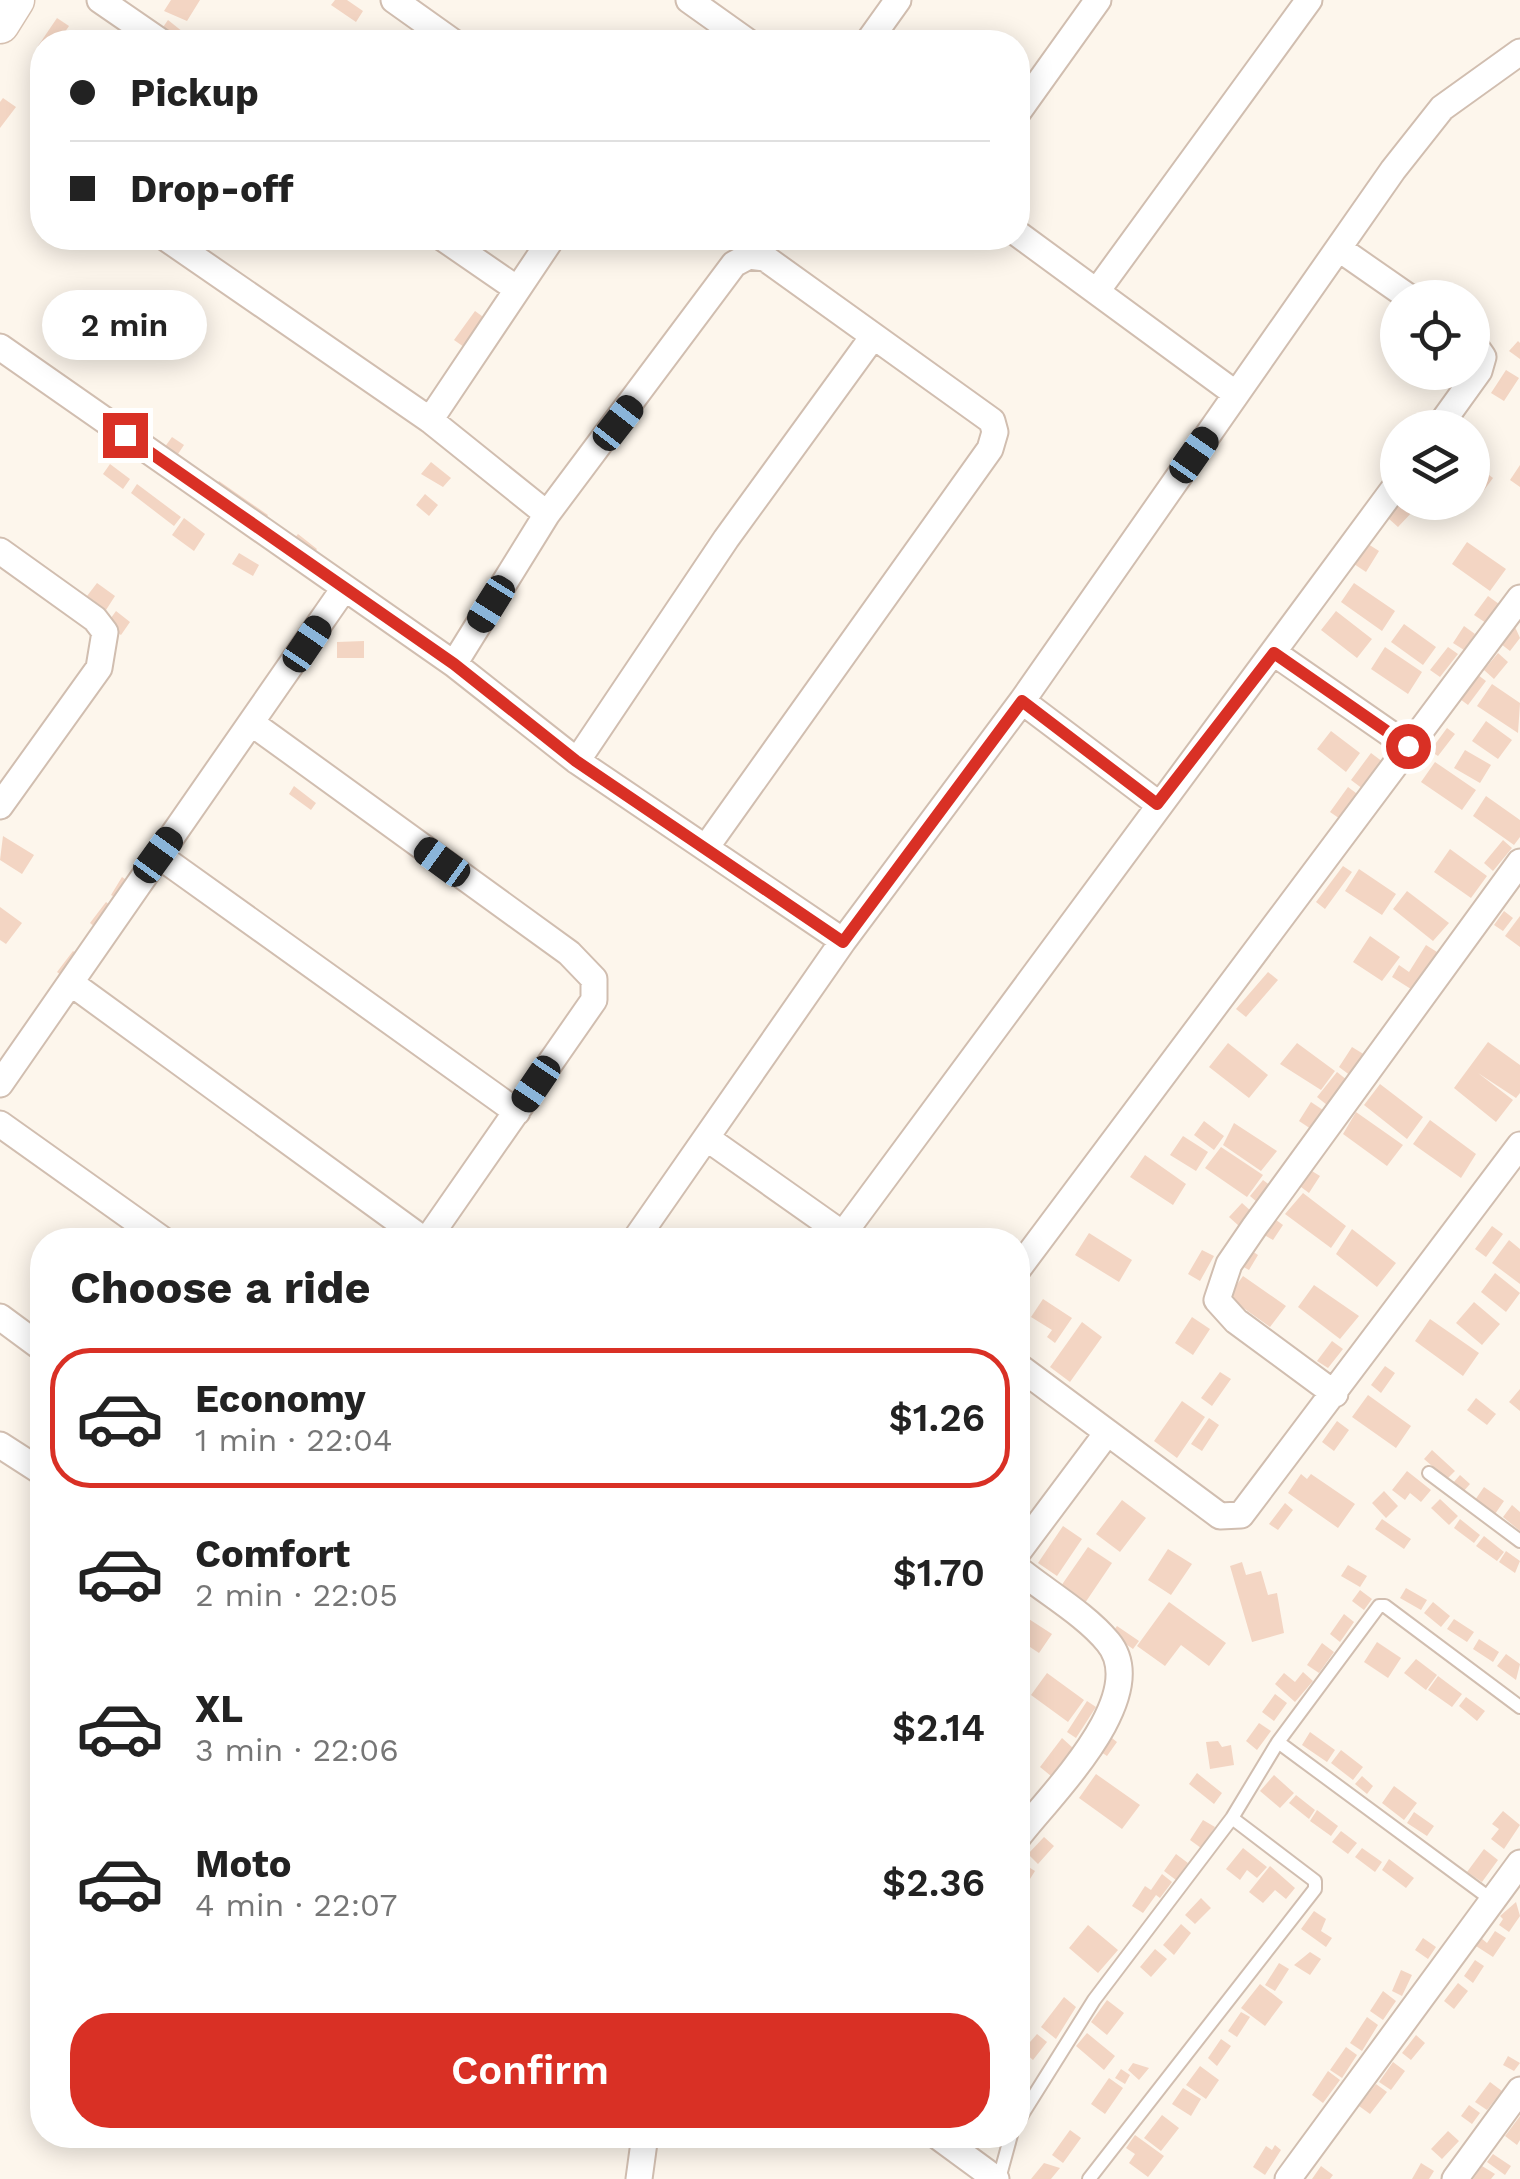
<!DOCTYPE html>
<html lang="en">
<head>
<meta charset="utf-8">
<style>
	:root { --surface:#fff; --page:#f2f2f2; --text:#222; --muted:#767676; --line:#e0e0e0; --accent:#d93025 }
	body { margin:0; font-family:"Work Sans",sans-serif; background:var(--page); color:var(--text); height:100vh; display:flex; flex-direction:column; font-size:38px; white-space:nowrap }
	* { box-sizing:border-box; margin:0 }
	p { font-size:32px; color:var(--muted) }
	.icon { flex:none; width:55px; height:55px; fill:none; stroke:currentColor; stroke-width:2; stroke-linecap:round; stroke-linejoin:round }
	.map { position:relative; flex:1; overflow:hidden }
	.panel { position:absolute; left:30px; top:1228px; width:1000px; height:920px; display:flex; flex-direction:column; background:var(--surface); border-radius:40px; box-shadow:0 5px 25px #0003 }
	.panel>* { flex:none }
	.guide { position:absolute; left:30px; top:30px; width:1000px; height:220px; border-radius:40px; box-shadow:0 5px 25px #0003; display:grid; align-content:center; height:220px; padding:0 40px; background:var(--surface) }
	.tools { position:absolute; left:1380px; top:280px; display:grid; gap:20px }
	.tools a { display:grid; place-items:center; width:110px; height:110px; border-radius:50%; background:var(--surface); box-shadow:0 5px 25px #0003; font-size:50px }
	.end { position:absolute; width:45px; height:45px; margin:-22px; border:12px solid #d93025; background:#fff; box-shadow:0 0 0 5px #fff }
	.from { border-radius:50% }
	.bubble { position:absolute; height:70px; border-radius:35px; background:var(--surface); box-shadow:0 5px 25px #0003; font-size:32px; font-weight:600; line-height:70px; text-align:center }
	.car { position:absolute; width:30px; height:60px; margin:-30px -15px; border-radius:12px; box-shadow:0 0 8px 2px #0007; background:linear-gradient(#222 24%,#8ab4d8 0 40%,#222 0 76%,#8ab4d8 0 86%,#222 0) }
	.guide b { display:flex; align-items:center; gap:35px; height:95px; font-size:38px }
	.guide b+b { border-top:2px solid var(--line) }
	.guide i { width:25px; height:25px; background:var(--text) }
	ul { padding:0; list-style:none }
	li { display:flex; align-items:center; gap:30px; height:140px; margin:0 20px 15px; padding:0 20px; border:5px solid transparent; border-radius:40px }
	li div { flex:1 }
	li b { display:block; font-size:38px }
	li em { font-style:normal; font-weight:600 }
	li.selected { border-color:var(--accent) }
	li>.icon { width:90px; height:90px; stroke-width:1.5 }
	h2 { padding:0 40px; font-size:45px; line-height:120px }
	.primary-button { display:flex; gap:20px; margin-top:auto; padding:20px 40px }
	.primary-button a { flex:1; height:115px; border-radius:40px; background:var(--accent); color:#fff; font-size:40px; font-weight:600; line-height:115px; text-align:center }
	.map>svg:first-child { display:block }
	.building { fill:#f3d5c3 }
	.lines { fill:none; stroke-linecap:round; stroke-linejoin:round }
	.lane-casing { stroke:#d1beb0; stroke-width:16 }
	.street-casing { stroke:#d1beb0; stroke-width:29 }
	.secondary-casing { stroke:#d6c0b0; stroke-width:41 }
	.lane { stroke:#fff; stroke-width:12 }
	.street { stroke:#fff; stroke-width:25 }
	.secondary { stroke:#fff; stroke-width:38 }
	.route { stroke:#d93025; stroke-width:12 }
</style>
</head>
<body>
<div class="map">
<svg width="1520" height="2179" viewBox="0 0 1520 2179">
	<rect width="100%" height="100%" fill="#fdf6ec"/>
	<path class="building" d="M171 0H200L187 21 164 11Z
		M335 0H347L363 11 356 22 331 5Z
		M57 18 69 26 58 42H42V49L38 46Z
		M168 20 193 40 192 42H178L161 30Z
		M3 98 16 107 0 128V102Z
		M91 302 109 313 84 352 65 339Z
		M475 311 486 319 464 347 454 340Z
		M1518 341 1520 343V359L1509 351Z
		M1506 370 1519 378 1504 401 1491 393Z
		M172 437 184 445 178 454 186 461 180 470 159 455Z
		M431 462 451 478 443 487 421 474Z
		M1472 462 1493 478 1479 497 1472 492Z
		M110 464 130 479 123 489 103 474Z
		M1520 465V487L1510 480Z
		M219 481 268 515 262 524 213 490Z
		M137 484 181 517 174 526 131 493Z
		M425 494 438 505 429 516 416 505Z
		M1402 502 1415 509 1398 527 1388 518Z
		M184 518 205 534 194 551 172 535Z
		M298 534 317 549 310 559 290 544Z
		M1467 542 1506 569 1490 591 1452 564Z
		M1368 544 1379 551 1366 572 1354 564Z
		M239 553 259 565 253 576 232 564Z
		M97 583 115 596 106 610 87 596Z
		M1354 583 1395 611 1382 631 1341 602Z
		M1488 596 1499 604 1486 623 1474 615Z
		M116 611 130 622 121 635 106 625Z
		M1336 611 1372 639 1357 658 1321 630Z
		M1404 624 1436 647 1423 665 1391 642Z
		M1464 626 1475 634 1464 650 1453 643Z
		M1515 627 1520 638 1510 651 1501 644Z
		M364 641V658H337V642Z
		M1385 647 1422 672 1408 694 1371 669Z
		M1448 647 1458 654 1440 677 1430 670Z
		M1498 653 1508 662 1494 679 1484 670Z
		M1478 675 1486 681 1468 705 1460 699Z
		M1492 684 1520 703 1518 733 1477 706Z
		M1486 721 1512 740 1498 759 1472 741Z
		M1447 728 1455 734 1438 756 1430 751Z
		M1331 731 1360 753 1346 772 1317 749Z
		M1465 750 1491 765 1480 783 1454 768Z
		M1371 753 1383 762 1363 789 1351 780Z
		M1435 762 1476 790 1462 810 1421 782Z
		M294 786 316 803 311 810 289 794Z
		M1348 787 1360 796 1343 821 1330 812Z
		M1486 796 1520 820V837L1514 845 1473 816Z
		M3 836 34 855 22 874 0 860Z
		M1503 840 1512 848 1493 871 1484 863Z
		M1450 849 1487 876 1471 898 1434 872Z
		M1343 866 1352 872 1325 909 1316 902Z
		M1359 869 1396 894 1382 915 1345 891Z
		M122 877 131 883 120 900 111 895Z
		M1407 891 1449 923 1433 941 1393 909Z
		M106 902 116 910 100 931 90 923Z
		M0 907 22 923 6 944 0 940Z
		M1504 911 1513 918 1503 931 1494 925Z
		M1520 916V947L1505 936Z
		M1370 936 1400 957 1382 981 1353 962Z
		M1426 945 1437 952 1414 991 1392 977 1399 965 1409 972Z
		M73 951 82 957 66 979 57 972Z
		M1268 972 1278 980 1246 1017 1236 1009Z
		M1488 1042 1520 1065V1093L1516 1098 1478 1073 1513 1100 1496 1122 1454 1088Z
		M1228 1043 1268 1075 1249 1098 1209 1067Z
		M1297 1043 1335 1071 1321 1090 1280 1064Z
		M1352 1047 1365 1055 1351 1076 1339 1067Z
		M1337 1072 1347 1080 1327 1105 1317 1097Z
		M1380 1084 1423 1117 1407 1139 1364 1105Z
		M1311 1102 1323 1110 1311 1129 1299 1121Z
		M1356 1112 1403 1145 1387 1166 1343 1134Z
		M1430 1120 1476 1154 1461 1178 1413 1144Z
		M1204 1121 1224 1136 1214 1150 1194 1135Z
		M1234 1123 1277 1151 1261 1171 1223 1145Z
		M1183 1136 1208 1152 1196 1171 1170 1155Z
		M1221 1147 1263 1175 1247 1197 1205 1168Z
		M1145 1155 1186 1184 1173 1205 1130 1177Z
		M1307 1168 1320 1176 1309 1193 1297 1184Z
		M1263 1180 1271 1186 1257 1202 1250 1196Z
		M1303 1193 1346 1226 1331 1248 1285 1214Z
		M1242 1203 1252 1212 1239 1226 1229 1217Z
		M1272 1217 1283 1225 1273 1240 1261 1233Z
		M1492 1226 1503 1234 1486 1257 1475 1249Z
		M1352 1229 1396 1263 1377 1287 1336 1254Z
		M1089 1233 1132 1260 1119 1282 1075 1255Z
		M1509 1240 1520 1249V1284L1492 1263Z
		M1249 1249 1258 1255 1249 1270 1240 1265Z
		M1202 1250 1214 1256 1200 1281 1188 1274Z
		M1495 1273 1520 1293 1506 1312 1481 1292Z
		M1243 1276 1286 1306 1270 1327 1228 1297Z
		M1314 1285 1359 1316 1340 1339 1298 1307Z
		M1043 1299 1072 1318 1055 1343 1047 1337 1052 1330 1031 1317Z
		M1474 1302 1500 1324 1482 1345 1456 1323Z
		M1192 1317 1210 1329 1193 1355 1175 1343Z
		M1430 1319 1479 1353 1463 1376 1415 1341Z
		M1082 1322 1102 1337 1070 1382 1050 1367Z
		M1332 1341 1343 1349 1328 1368 1317 1361Z
		M1385 1366 1395 1373 1381 1393 1371 1385Z
		M1220 1372 1231 1379 1212 1406 1201 1398Z
		M1520 1389V1411L1509 1402Z
		M1368 1395 1411 1426 1396 1448 1352 1417Z
		M1476 1398 1496 1414 1487 1425 1467 1410Z
		M1182 1401 1205 1417 1177 1458 1154 1441Z
		M1209 1418 1219 1425 1202 1451 1191 1444Z
		M1337 1421 1349 1430 1334 1451 1322 1442Z
		M1432 1450 1455 1471 1447 1479 1424 1459Z
		M1407 1471 1431 1490 1421 1502 1410 1493 1405 1500 1392 1490Z
		M1301 1474 1307 1479 1311 1474 1355 1504 1338 1528 1288 1493Z
		M1460 1475 1470 1484 1463 1492 1453 1483Z
		M1484 1487 1504 1501 1495 1514 1475 1500Z
		M1384 1491 1398 1506 1386 1518 1372 1503Z
		M1440 1499 1458 1516 1449 1525 1431 1508Z
		M1122 1500 1146 1518 1120 1552 1096 1534Z
		M1285 1503 1293 1510 1278 1530 1269 1524Z
		M1512 1505 1520 1512V1531L1503 1517Z
		M1382 1519 1411 1539 1404 1549 1375 1529Z
		M1460 1519 1480 1535 1474 1543 1454 1528Z
		M1063 1526 1082 1539 1057 1576 1038 1563Z
		M1484 1536 1504 1552 1497 1561 1476 1546Z
		M1088 1547 1112 1563 1085 1603 1061 1586Z
		M1168 1549 1192 1564 1171 1595 1148 1580Z
		M1506 1551 1520 1561 1515 1573 1499 1562Z
		M1242 1562 1246 1575 1261 1571 1268 1595 1277 1593 1284 1633 1252 1642 1230 1566Z
		M1348 1565 1367 1576 1360 1587 1341 1576Z
		M1406 1588 1427 1600 1421 1610 1400 1598Z
		M1360 1590 1372 1599 1364 1610 1352 1601Z
		M1169 1602 1226 1643 1209 1666 1181 1645 1165 1666 1137 1646Z
		M1433 1602 1450 1616 1441 1627 1424 1613Z
		M1018 1612 1052 1634 1039 1653 1018 1639Z
		M1344 1614 1354 1622 1340 1642 1330 1634Z
		M1454 1619 1474 1632 1467 1642 1447 1629Z
		M1117 1626 1139 1641 1133 1649 1111 1634Z
		M1479 1639 1499 1652 1493 1662 1473 1649Z
		M1377 1642 1401 1658 1388 1678 1364 1662Z
		M1322 1643 1334 1652 1319 1673 1307 1665Z
		M1506 1654 1520 1664 1516 1680 1497 1666Z
		M1416 1659 1437 1675 1426 1690 1404 1673Z
		M1303 1672 1313 1681 1295 1702 1275 1684 1284 1673 1295 1682Z
		M1047 1673 1084 1700 1068 1722 1031 1695Z
		M1438 1676 1462 1694 1452 1707 1428 1690Z
		M1275 1694 1287 1703 1274 1721 1262 1712Z
		M1466 1697 1485 1711 1477 1721 1459 1706Z
		M1087 1701 1096 1707 1076 1738 1067 1732Z
		M1259 1723 1271 1731 1257 1750 1246 1741Z
		M1310 1732 1335 1750 1327 1762 1302 1745Z
		M1108 1735 1117 1742 1107 1756 1098 1750Z
		M1062 1738 1073 1748 1051 1776 1040 1767Z
		M1218 1741 1222 1747 1231 1745 1234 1765 1210 1769 1206 1742Z
		M1341 1750 1363 1767 1353 1780 1331 1763Z
		M1197 1773 1222 1793 1214 1804 1189 1784Z
		M1096 1774 1140 1805 1122 1829 1079 1798Z
		M1274 1775 1294 1793 1280 1808 1260 1791Z
		M1362 1776 1373 1786 1367 1794 1355 1784Z
		M1394 1786 1417 1803 1404 1820 1382 1803Z
		M1296 1795 1315 1810 1309 1819 1289 1803Z
		M1317 1810 1338 1826 1331 1836 1310 1821Z
		M1503 1811 1520 1825 1504 1849 1491 1839 1499 1829 1492 1824Z
		M1414 1812 1434 1826 1427 1836 1407 1823Z
		M1203 1820 1215 1827 1201 1848 1190 1840Z
		M1341 1831 1357 1843 1348 1854 1332 1842Z
		M1044 1837 1054 1846 1038 1864 1028 1854Z
		M1243 1848 1267 1867 1257 1878 1247 1870 1240 1880 1226 1869Z
		M1362 1848 1382 1862 1375 1872 1355 1857Z
		M1484 1849 1498 1860 1482 1882 1467 1872Z
		M1176 1854 1188 1863 1176 1880 1164 1871Z
		M1389 1859 1414 1878 1406 1888 1382 1870Z
		M1022 1863 1035 1871 1018 1898V1870Z
		M1270 1866 1295 1888 1286 1899 1275 1890 1263 1903 1249 1892Z
		M1162 1874 1172 1882 1160 1898 1156 1895 1143 1913 1132 1906 1145 1886 1151 1890Z
		M1201 1898 1211 1908 1195 1924 1185 1915Z
		M1516 1902 1520 1916 1509 1932 1499 1925 1503 1919 1500 1916Z
		M1314 1911 1326 1919 1321 1931 1332 1938 1326 1947 1301 1929Z
		M1181 1924 1191 1933 1174 1955 1163 1945Z
		M1088 1925 1118 1950 1098 1973 1069 1948Z
		M1495 1931 1506 1938 1493 1957 1476 1946 1481 1938 1487 1943Z
		M1423 1938 1436 1947 1428 1959 1415 1950Z
		M1155 1949 1167 1959 1151 1977 1140 1967Z
		M1310 1952 1321 1959 1310 1975 1294 1965Z
		M1475 1960 1484 1966 1473 1983 1464 1976Z
		M1279 1963 1289 1969 1275 1991 1265 1985Z
		M1401 1970 1412 1975 1402 1996 1392 1991Z
		M1458 1983 1468 1991 1454 2009 1444 2001Z
		M1260 1984 1283 2002 1265 2026 1241 2008Z
		M1383 1991 1396 2001 1383 2020 1370 2011Z
		M1064 1997 1076 2007 1056 2039 1041 2027Z
		M1107 2000 1124 2013 1107 2035 1091 2022Z
		M1241 2012 1250 2017 1237 2037 1228 2031Z
		M1367 2017 1378 2025 1362 2051 1350 2043Z
		M1087 2033 1115 2056 1104 2070 1076 2046Z
		M1037 2034 1047 2042 1033 2060 1018 2047V2039L1021 2035 1030 2042Z
		M1416 2035 1425 2043 1411 2060 1402 2053Z
		M1221 2039 1231 2046 1217 2066 1208 2058Z
		M1346 2047 1357 2055 1342 2078 1330 2070Z
		M1508 2056 1520 2063 1514 2071 1503 2065Z
		M1393 2062 1405 2071 1391 2090 1379 2082Z
		M1133 2063 1149 2068 1139 2080 1128 2070Z
		M1200 2066 1219 2080 1206 2099 1186 2085Z
		M1121 2069 1130 2075 1125 2084 1115 2078Z
		M1328 2071 1340 2080 1323 2103 1312 2095Z
		M1109 2078 1123 2088 1105 2114 1091 2104Z
		M1490 2082 1502 2091 1487 2110 1475 2102Z
		M1376 2084 1387 2092 1370 2114 1359 2106Z
		M1183 2088 1201 2099 1191 2116 1172 2104Z
		M1469 2105 1480 2113 1472 2124 1461 2116Z
		M1162 2115 1179 2128 1161 2151 1144 2138Z
		M1520 2116V2140L1517 2145 1505 2136Z
		M1070 2130 1081 2138 1063 2163 1052 2155Z
		M1448 2131 1459 2141 1442 2159 1431 2149Z
		M1135 2135 1164 2156 1148 2177 1129 2163 1135 2154 1126 2148Z
		M1275 2145 1281 2150 1265 2175 1253 2167 1266 2146 1272 2150Z
		M1493 2154 1511 2166 1505 2175 1487 2162Z
		M1044 2163 1060 2168 1051 2179H1031Z
		M1421 2163 1434 2171 1429 2179H1412Z
		M1321 2166 1333 2175 1330 2179H1312Z
		M1482 2166 1495 2174 1491 2179H1473Z"/>
	<g class="lines">
		<g class="lane-casing">
			<path id="lane" d="M1429 1473 1520 1541
				M1278 1742 1492 1900
				M1018 2121 1094 2000 1232 1818 1278 1742 1379 1606H1385L1520 1707
				M999 2179 1011 2135
				M1089 2179 1315 1889V1881L1232 1818"/>
		</g>
		<g class="street-casing">
			<path id="street" d="M100 0 161 42
				M394 0 453 42
				M689 0 748 42
				M868 42 898 0
				M1018 112 1098 0
				M1018 234 1236 394
				M166 238 430 420 547 514
				M443 238 517 289
				M1341 250 1410 298
				M1097 291 1309 0
				M0 347 454 664 577 761 843 941
				M430 420 552 238
				M1438 428 1479 371 1483 357 1472 341
				M0 551 95 619 105 632 99 668 0 806
				M1274 653 1408 746
				M454 664 547 514 734 264 749 256 765 258 992 421 995 432 990 449 707 846
				M1022 701 1157 803
				M253 724 569 953 594 979V1000L427 1240
				M577 761 726 539 872 338
				M158 855 517 1112
				M71 983 424 1240
				M0 1084 343 590
				M0 1124 163 1240
				M708 1139 851 1240
				M843 1234 1398 483
				M635 1240 843 941 1022 701 1393 170 1442 108 1520 52
				M1018 1269 1520 598
				M0 1317 42 1348
				M1018 1366 1220 1516 1241 1515 1520 1145
				M1335 1394 1236 1321 1217 1300 1229 1264 1255 1226 1520 862
				M0 1445 42 1472
				M1018 1552 1107 1433
				M1018 1569C1046 1592 1085 1614 1108 1642 1153 1696 1050 1795 1018 1837
				M936 2135 996 2179
				M639 2179 645 2135
				M1288 2179 1520 1863
				M1455 2179 1520 2090"/>
		</g>
		<g class="secondary-casing">
			<path id="secondary" d="M0 24 15 0"/>
		</g>
		<use href="#lane" class="lane"/>
		<use href="#street" class="street"/>
		<use href="#secondary" class="secondary"/>
	</g>
	<g class="lines">
		<path class="route" d="M125 435 454 664 576 761 843 942 1022 701 1157 804 1274 653 1408 746"/>
	</g>
</svg>
<div class="tools">
<a><svg class="icon" aria-label="locate" viewBox="0 0 24 24"><circle cx="12" cy="12" r="6"/><path d="M12 2v4M12 18v4M2 12h4M18 12h4"/></svg></a>
<a><svg class="icon" aria-label="layers" viewBox="0 0 24 24"><path d="M12 4l9 5-9 5-9-5zM3 14l9 5 9-5"/></svg></a>
</div>
<i class="end from" style="left:1408px;top:746px"></i>
<i class="end" style="left:125px;top:435px"></i>
<div class="bubble" style="left:42px;top:290px;width:165px">2 min</div>
<i class="car" style="left:618px;top:423px;rotate:38deg"></i>
<i class="car" style="left:1194px;top:455px;rotate:35deg"></i>
<i class="car" style="left:491px;top:604px;rotate:212deg"></i>
<i class="car" style="left:307px;top:644px;rotate:34deg"></i>
<i class="car" style="left:158px;top:855px;rotate:36deg"></i>
<i class="car" style="left:442px;top:862px;rotate:306deg"></i>
<i class="car" style="left:536px;top:1084px;rotate:214deg"></i>
<div class="guide">
<b><i class="from"></i>Pickup</b>
<b><i></i>Drop-off</b>
</div>
<section class="panel">
<h2>Choose a ride</h2>
<ul>
<li class="selected"><svg class="icon" aria-label="car" viewBox="0 0 24 24"><path d="M5 17H2v-5l4-1 3-4h7l3 4 3 1v5h-3M9 17h6M6 11h13"/><circle cx="7" cy="17" r="2"/><circle cx="17" cy="17" r="2"/></svg><div><b>Economy</b><p>1 min · 22:04</p></div><em>$1.26</em></li>
<li><svg class="icon" aria-label="car" viewBox="0 0 24 24"><path d="M5 17H2v-5l4-1 3-4h7l3 4 3 1v5h-3M9 17h6M6 11h13"/><circle cx="7" cy="17" r="2"/><circle cx="17" cy="17" r="2"/></svg><div><b>Comfort</b><p>2 min · 22:05</p></div><em>$1.70</em></li>
<li><svg class="icon" aria-label="car" viewBox="0 0 24 24"><path d="M5 17H2v-5l4-1 3-4h7l3 4 3 1v5h-3M9 17h6M6 11h13"/><circle cx="7" cy="17" r="2"/><circle cx="17" cy="17" r="2"/></svg><div><b>XL</b><p>3 min · 22:06</p></div><em>$2.14</em></li>
<li><svg class="icon" aria-label="car" viewBox="0 0 24 24"><path d="M5 17H2v-5l4-1 3-4h7l3 4 3 1v5h-3M9 17h6M6 11h13"/><circle cx="7" cy="17" r="2"/><circle cx="17" cy="17" r="2"/></svg><div><b>Moto</b><p>4 min · 22:07</p></div><em>$2.36</em></li>
</ul>
<div class="primary-button"><a>Confirm</a></div>
</section>
</div>
</body>
</html>
